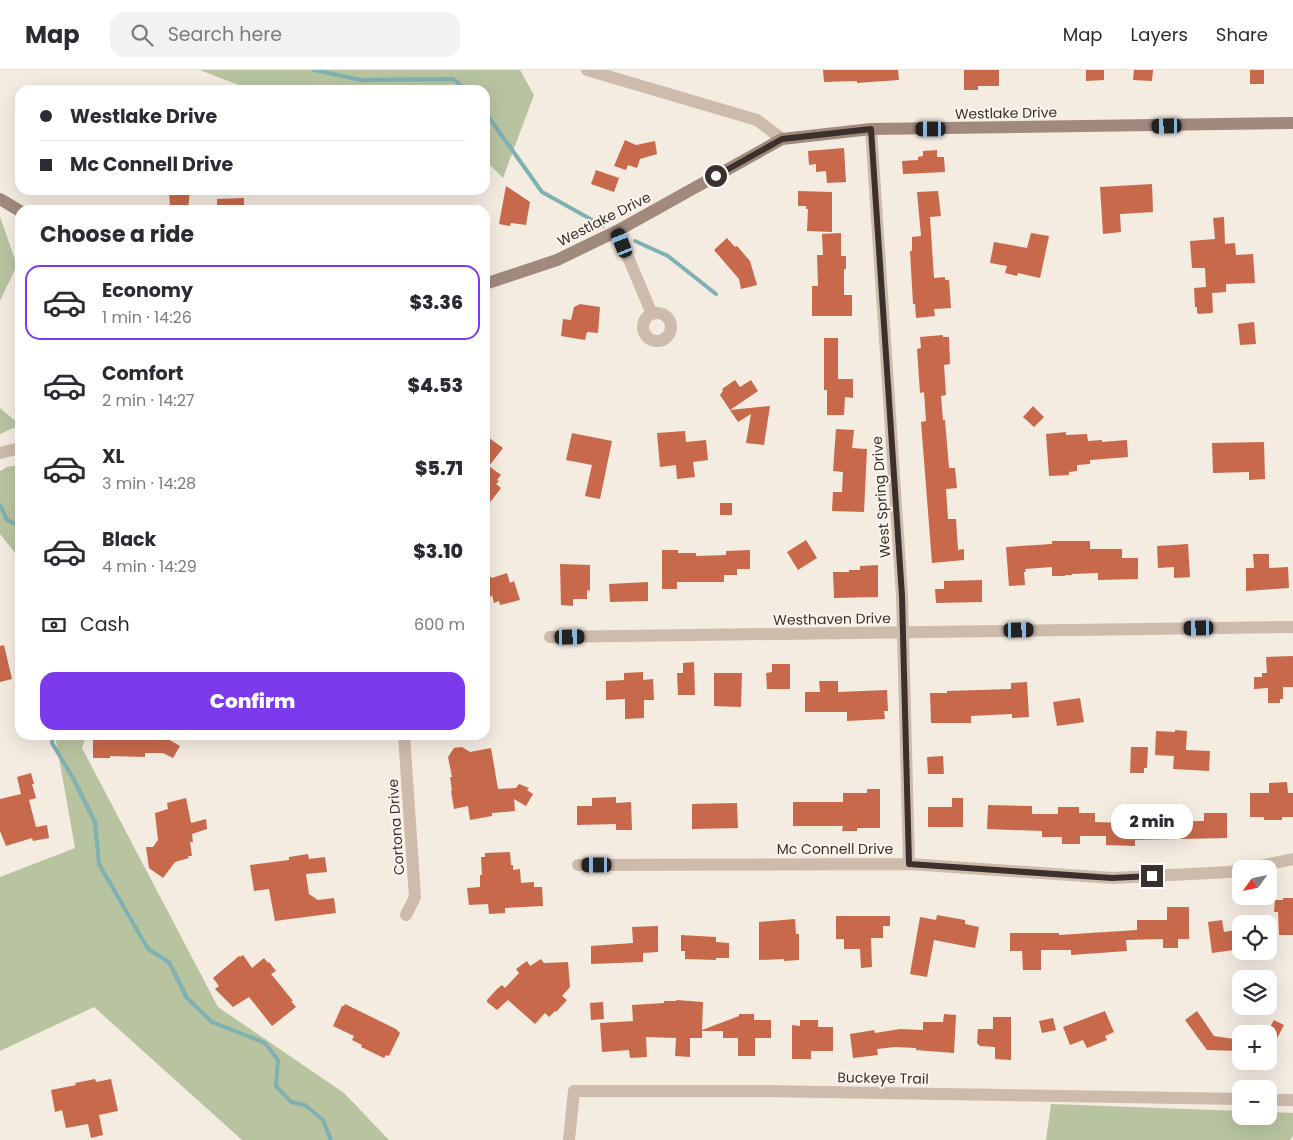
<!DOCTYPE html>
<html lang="en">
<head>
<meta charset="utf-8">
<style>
	:root { --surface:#fff; --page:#f2f2f3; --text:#2b2b33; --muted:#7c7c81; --line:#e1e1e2; --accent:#7c3aed }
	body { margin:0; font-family:Poppins,sans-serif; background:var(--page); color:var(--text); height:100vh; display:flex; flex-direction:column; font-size:19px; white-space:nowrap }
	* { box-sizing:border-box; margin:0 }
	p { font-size:16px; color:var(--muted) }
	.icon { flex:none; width:28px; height:28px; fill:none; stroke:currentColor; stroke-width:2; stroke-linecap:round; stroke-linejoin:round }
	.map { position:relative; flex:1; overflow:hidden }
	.sheet { position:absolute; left:15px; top:135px; width:475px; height:535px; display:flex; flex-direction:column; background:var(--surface); border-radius:15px; box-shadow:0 5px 20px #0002 }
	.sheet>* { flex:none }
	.guide { position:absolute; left:15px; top:15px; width:475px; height:110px; border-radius:15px; box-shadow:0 5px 20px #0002; display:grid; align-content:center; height:110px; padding:0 25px; background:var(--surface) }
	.needle { width:32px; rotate:237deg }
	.buttons { position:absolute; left:1232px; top:790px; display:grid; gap:10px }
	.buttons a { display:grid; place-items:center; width:45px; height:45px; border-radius:10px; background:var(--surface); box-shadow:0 5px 20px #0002; font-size:25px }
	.end { position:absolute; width:22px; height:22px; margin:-11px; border:6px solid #3b302b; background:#fff; box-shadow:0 0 0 2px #fff }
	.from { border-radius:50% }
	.bubble { position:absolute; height:35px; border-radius:15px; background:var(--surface); box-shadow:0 5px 20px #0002; font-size:16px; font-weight:800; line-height:35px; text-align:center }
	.car { position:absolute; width:15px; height:30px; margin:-15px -8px; border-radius:6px; box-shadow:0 0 4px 1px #0007; background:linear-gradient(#222 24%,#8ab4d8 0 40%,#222 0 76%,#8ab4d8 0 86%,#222 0) }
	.guide b { display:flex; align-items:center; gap:18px; height:48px; font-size:19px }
	.guide b+b { border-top:1px solid var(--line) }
	.guide i { width:12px; height:12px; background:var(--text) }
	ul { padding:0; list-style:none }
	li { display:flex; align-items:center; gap:15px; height:75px; margin:0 10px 8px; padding:0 15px; border:2px solid transparent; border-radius:15px }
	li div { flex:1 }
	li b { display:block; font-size:19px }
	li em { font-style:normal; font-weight:800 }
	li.selected { border-color:var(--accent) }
	li>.icon { width:45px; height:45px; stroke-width:1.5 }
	h2 { padding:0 25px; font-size:22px; line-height:60px }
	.pay { display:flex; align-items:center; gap:12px; height:55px; padding:0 25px; font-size:19px }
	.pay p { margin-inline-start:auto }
	.action { display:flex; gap:10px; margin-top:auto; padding:10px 25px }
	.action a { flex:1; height:58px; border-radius:15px; background:var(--accent); color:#fff; font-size:20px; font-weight:800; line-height:58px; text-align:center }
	header { display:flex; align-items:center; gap:30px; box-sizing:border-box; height:70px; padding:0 25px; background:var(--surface); border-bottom:1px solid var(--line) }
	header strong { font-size:24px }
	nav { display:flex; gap:28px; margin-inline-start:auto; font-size:18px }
	.search { width:350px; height:45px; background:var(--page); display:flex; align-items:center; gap:12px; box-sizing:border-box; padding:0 18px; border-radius:15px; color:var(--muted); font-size:19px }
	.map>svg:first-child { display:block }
	.green { fill:#b8c4a0 }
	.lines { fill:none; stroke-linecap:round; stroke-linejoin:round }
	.stream { stroke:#7fb0b2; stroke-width:4 }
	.building { fill:#c8694b }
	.street { stroke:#cdbbac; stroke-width:12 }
	.secondary { stroke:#a18a7d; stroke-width:12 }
	.route { stroke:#3b302b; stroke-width:6 }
	.labels { text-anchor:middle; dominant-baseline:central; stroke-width:4; stroke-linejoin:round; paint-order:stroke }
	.street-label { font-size:14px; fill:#3b302b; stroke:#fbf5ee }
</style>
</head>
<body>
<header>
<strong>Map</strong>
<div class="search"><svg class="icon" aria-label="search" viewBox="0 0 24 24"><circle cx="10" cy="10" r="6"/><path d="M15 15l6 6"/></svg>Search here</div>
<nav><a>Map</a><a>Layers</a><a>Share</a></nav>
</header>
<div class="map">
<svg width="1293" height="1070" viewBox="0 0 1293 1070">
	<rect width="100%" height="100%" fill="#f4ebe1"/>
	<path class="green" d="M200 0H520L534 25 503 108 485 90V20H329L241 16Z
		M0 147 17 195 0 231Z
		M0 338 20 355 0 364Z
		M20 395V489L0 464V401L7 397Z
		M55 665H86L82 678 218 937 344 1023 389 1070H242L94 937 0 981V807L75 778Z
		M1051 1034 1241 1041V1046H1269V1042L1293 1043V1066L1290 1070H1046Z"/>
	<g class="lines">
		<path class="stream" d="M314 0 361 10 453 9 467 20
			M485 42 542 122 603 156
			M635 171 668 186 716 224
			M0 435 7 450 20 456
			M53 665 52 673 73 708 95 752 99 794 148 879 169 892 187 928 212 952 265 973 278 990 276 1016 291 1032 305 1035 323 1050 331 1070"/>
	</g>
	<path class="building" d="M823 0H898L899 10 857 13V11L824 12Z
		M964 0H999V16H978V20H964Z
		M1086 0H1104V10L1086 11Z
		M1134 0H1153L1152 11 1133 10Z
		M1250 0H1264V14H1250Z
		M625 70 636 75 655 71 657 84 640 89 637 98 628 95 626 100 614 96Z
		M844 78 846 112 827 113 826 101 816 102V94L809 95 808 81Z
		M937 80V87H944L945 102 903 104 902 91 918 90V87L923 86V81Z
		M596 100 619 108 614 122 591 114Z
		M1152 114 1153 142 1120 144 1121 162 1103 164 1100 117Z
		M506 116 530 132 526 155 511 153 510 156 499 154Z
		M169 120H190L188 140 170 139Z
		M798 121 832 122V162L807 161 808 139H806V136H798Z
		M938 121 941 146 930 147 934 208 945 207V210H949L951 238 934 239 935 246 916 248 915 234H913L910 181H912V167L921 166 917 122Z
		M244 128V140H217V129Z
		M1224 147 1225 174 1235 173 1236 185 1253 184 1255 213 1226 214V222L1212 223 1213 242 1212 243 1199 244 1197 243V237H1195L1194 218 1206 217 1205 198H1192L1190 171 1215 169 1213 148Z
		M841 163V186H846V199H844V225H852V246H812V216H818L817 185H823L822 164Z
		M1031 163 1049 166 1040 208 1018 203 1017 206 1005 203 1007 196 990 193 994 172 1027 178Z
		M727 168 735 177 737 176 750 191 757 215 741 219 739 209 714 180Z
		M580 234 600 237 598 263 587 262 585 270 561 266 563 249 571 250 574 237Z
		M1254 252 1256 274 1240 275 1238 254Z
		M943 265V267H949L950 294 944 295 946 325 941 326 943 350H945L949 398H955L957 418 946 419 948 449H956L958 480 964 479V490L932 493 921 352 926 351 924 322 920 323 917 279 921 278 920 267Z
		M824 268H838V309H853V328L845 327 844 345H827V320H824Z
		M735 310 740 317 751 310 758 321 730 340 720 325 723 321 722 319Z
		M770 336 764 375 746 373 751 344 738 352 730 340Z
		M1033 336 1044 347 1034 357 1023 347Z
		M836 359 854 360 852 378 867 379 864 442 832 441 833 422H842L843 402 833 401Z
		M685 361 686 372 706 370 708 390 693 392 695 407 677 409 676 395 660 397 657 363Z
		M1066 362V365L1087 364 1088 371 1102 370V372L1127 370 1128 387 1090 390V394L1077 395V401L1069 402V405L1049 406 1046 364Z
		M572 363 612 371 600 429 585 426 592 395 566 390Z
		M485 365 503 378 489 396 501 405 497 410 499 411 496 414 501 418 485 439Z
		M1264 372 1265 409 1249 410V402L1213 403 1212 373Z
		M720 433H732V445H720Z
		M806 470 817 488 798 500 787 482Z
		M1052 471H1090V479H1122V488H1138V509L1098 510V503L1072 504V505H1065V506H1052V497L1025 499 1026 502H1024L1025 515 1009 516 1006 477 1052 474Z
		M1188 474 1190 507 1174 508V497L1158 498 1157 476Z
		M662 480H678V483H696V486L726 485V481L750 480V499H737V505H724V512H677V519H662Z
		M1253 484H1269V498L1288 497 1289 518 1246 521V498H1254Z
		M560 494 590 495V521L587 520V529H573V536L561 535Z
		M878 495V527L834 528 833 502H849V500H860V496Z
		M485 502 492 508 507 503 510 513 514 511 520 530 500 535 499 531 494 533 492 525 485 532Z
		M982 510V532L936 533 935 519H944V511Z
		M648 512V531L610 532 609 514Z
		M4 575 12 609 0 612V576Z
		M1293 586V617H1283V629H1280V633H1268V618L1254 619V607H1262V603H1267L1266 587Z
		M694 592 695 625H678L677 603H683V593Z
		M772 594H790V619H767L766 603 772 602Z
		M643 602V610L653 609 654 630H644V648L625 649V629L606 630V611L624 610V603Z
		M714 603H742L741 637 714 636Z
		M819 611H838V622L887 620 888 641H884L885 649 847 651V642H805V622H820Z
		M1027 612 1029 647 1012 648V644L971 646V653H931L930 623H947V621L1011 619V613Z
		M1080 628 1084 652 1057 656 1053 632Z
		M1175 660 1187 661 1186 680 1210 681 1209 701 1173 699 1174 686 1155 685 1156 661 1175 662Z
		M93 665H161L180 676 173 688 163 683H145V687L110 686V688H93Z
		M462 677 470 682 491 678 498 719 516 718 519 714 529 718 527 720 533 724 526 736 514 729 515 741 492 743V746L470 750 468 736 454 739 451 721H452L450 707H452L448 687 454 678Z
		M1131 677H1148L1147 698H1144V703H1130Z
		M943 686 944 704H928L927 687Z
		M31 703 34 714H32L36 728 29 730 36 757 47 755 49 768 33 771 32 768 6 776 0 761V729L21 724 17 707Z
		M1287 712 1288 723H1293V747H1282V750H1264V747H1250V723H1269V713Z
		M867 719H880V758H857V761H842L843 756H793V732H843V723H867Z
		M616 727V733L631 732 632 760H616V754L577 755V736H592V728Z
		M186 728 191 753 206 749 207 759 192 764 193 772H190L192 786H188L189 788 175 792 163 808 149 798 146 777H153L158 770 155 743 168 739 167 733Z
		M952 728H963V757H928V737H952Z
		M737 733 738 758 692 759V734Z
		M988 735 1032 736V744H1058V737H1079V743H1095V752L1125 753V744H1143V752L1204 751V743H1227V768L1135 770V776L1106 775V766H1080V774H1062V767H1042V761L987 759Z
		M510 782 511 795H513V800L520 799 521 813 534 812V817H542L543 836 505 838V843L489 844 488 834 469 835 467 818 480 817V805H482L481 787H485V783Z
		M308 784 309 789 325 787 327 802 306 804 309 824 318 830 334 828 336 843 275 851 269 819 254 821 250 795 289 790V787Z
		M1283 828H1293V865H1279L1278 842H1274L1275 830H1283Z
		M1167 837H1189V869H1178V878H1163V869L1126 870 1127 881 1071 885V880H1041V900H1023L1022 881H1010V863H1059V865L1137 860V850H1167Z
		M937 845 965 850V854L979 857 975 878 934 870 927 907 910 904 920 847 936 850Z
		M836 846H890V856H883V868H871L872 897 861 898 860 879H844V869H836Z
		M795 849 796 864H799V890L784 891V889L759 890V852Z
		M1222 850 1224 862 1241 859V879L1212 883 1208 852Z
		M658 856V882L643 883V892L591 894V876L633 873 632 857Z
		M681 865 716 867V872L729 873V888H716V890L685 889V881H681Z
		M243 885 252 898 264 888 268 893 269 892 276 901 271 904 293 931H291L296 937 272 956 249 927 233 937 215 919 219 916 213 908 239 886 240 887Z
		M541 889 544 893 568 892 570 917 562 926 567 930 556 942 555 941 549 947 545 943 535 954 508 930 497 940 487 932V930L497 919 502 915 505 918 519 903 516 899 527 891 530 896Z
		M677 930 703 932 702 960 739 946V944H754V950H771V968H755V986H738V968H723V961H702V968H690V987L675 986 676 968 646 967 647 987 630 988 629 980 602 982 600 953 633 951 632 935 664 933V931H675Z
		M603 932 604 949 591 950 590 933Z
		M345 934 396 959 400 963 389 986 386 985 384 988 361 977 362 975 352 970 354 966 333 956 342 936H344Z
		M1105 941 1114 962 1105 966 1107 970 1087 978 1083 970 1070 975 1063 957Z
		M1197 941 1214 966 1241 970V981L1207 980 1185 950Z
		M944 944 956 945 954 983 916 980V978L895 977 877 979 878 985 853 988 850 964 874 960 875 963 900 959 923 960V952H943Z
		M993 947H1011V990L995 989V977L980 976 977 973 978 959H993Z
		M1053 948 1056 960 1042 963 1039 951Z
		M800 950H818V957H833V981H811V989H792V955L800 956Z
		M1274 950 1284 955 1269 984V959Z
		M95 1009 96 1012 111 1009 118 1041 99 1045 103 1065 91 1068 88 1054 66 1058 62 1040 55 1042 51 1020 76 1015 75 1013Z"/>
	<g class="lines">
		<path class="street" d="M587 0 757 50 782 69
			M871 59 902 526 909 794
			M617 161 652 244
			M643 257a14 14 0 1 1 28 0a14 14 0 1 1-28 0Z
			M0 383 20 378
			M550 567 1293 557
			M404 665 415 827 406 845
			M578 795 909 794 1113 808 1229 802 1241 800
			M1245 799 1293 789
			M1269 1030H1293
			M569 1070 574 1021H758L1241 1029"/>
		<path class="secondary" d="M0 129 20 141
			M485 214 557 190 617 161 782 69 871 59 1293 53"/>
	</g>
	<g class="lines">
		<path class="route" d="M716 106 782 69 871 59 902 526 909 794 1112 808 1152 806"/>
	</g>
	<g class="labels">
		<g class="street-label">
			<text transform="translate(1006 43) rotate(-1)">Westlake Drive</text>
			<text transform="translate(604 149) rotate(-27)">Westlake Drive</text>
			<text transform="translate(881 427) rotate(-94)">West Spring Drive</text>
			<text transform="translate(832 549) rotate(-1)">Westhaven Drive</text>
			<text transform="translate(396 757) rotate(-94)">Cortona Drive</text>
			<text x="835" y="779">Mc Connell Drive</text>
			<text transform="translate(883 1008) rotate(1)">Buckeye Trail</text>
		</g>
	</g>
</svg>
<div class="buttons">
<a><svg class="needle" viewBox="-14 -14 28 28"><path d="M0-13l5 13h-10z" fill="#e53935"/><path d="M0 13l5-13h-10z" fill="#7c7c81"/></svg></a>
<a><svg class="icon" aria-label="locate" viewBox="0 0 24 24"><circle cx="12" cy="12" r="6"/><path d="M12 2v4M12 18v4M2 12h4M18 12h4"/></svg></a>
<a><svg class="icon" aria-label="layers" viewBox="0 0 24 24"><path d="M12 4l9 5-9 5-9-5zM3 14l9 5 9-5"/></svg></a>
<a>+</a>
<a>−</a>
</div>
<i class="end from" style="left:716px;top:106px"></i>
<i class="end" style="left:1152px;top:806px"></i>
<div class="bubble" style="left:1111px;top:734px;width:82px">2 min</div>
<i class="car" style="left:1167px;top:56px;rotate:269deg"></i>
<i class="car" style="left:931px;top:59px;rotate:270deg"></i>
<i class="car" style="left:622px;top:173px;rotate:338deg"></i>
<i class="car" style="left:1199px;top:558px;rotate:269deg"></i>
<i class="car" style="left:1019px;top:560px;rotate:89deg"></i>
<i class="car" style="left:570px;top:567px;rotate:89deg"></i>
<i class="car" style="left:597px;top:795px;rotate:270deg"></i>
<div class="guide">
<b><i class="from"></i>Westlake Drive</b>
<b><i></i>Mc Connell Drive</b>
</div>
<section class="sheet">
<h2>Choose a ride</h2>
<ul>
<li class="selected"><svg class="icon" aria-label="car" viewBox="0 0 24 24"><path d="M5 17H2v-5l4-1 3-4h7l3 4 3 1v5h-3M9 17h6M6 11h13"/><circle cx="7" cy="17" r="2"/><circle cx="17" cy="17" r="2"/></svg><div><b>Economy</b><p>1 min · 14:26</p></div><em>$3.36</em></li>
<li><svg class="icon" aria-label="car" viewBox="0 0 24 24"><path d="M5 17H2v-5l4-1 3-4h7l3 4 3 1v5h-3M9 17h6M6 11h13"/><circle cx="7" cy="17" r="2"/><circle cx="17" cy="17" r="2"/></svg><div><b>Comfort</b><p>2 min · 14:27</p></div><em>$4.53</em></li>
<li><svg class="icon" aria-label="car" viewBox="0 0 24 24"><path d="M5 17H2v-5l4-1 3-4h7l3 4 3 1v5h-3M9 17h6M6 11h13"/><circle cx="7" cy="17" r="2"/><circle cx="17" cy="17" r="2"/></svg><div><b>XL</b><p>3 min · 14:28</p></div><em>$5.71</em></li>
<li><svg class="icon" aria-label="car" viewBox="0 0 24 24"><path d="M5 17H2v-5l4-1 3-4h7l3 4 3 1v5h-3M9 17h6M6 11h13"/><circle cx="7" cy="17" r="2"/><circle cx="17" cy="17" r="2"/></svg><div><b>Black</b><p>4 min · 14:29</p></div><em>$3.10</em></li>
</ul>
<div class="pay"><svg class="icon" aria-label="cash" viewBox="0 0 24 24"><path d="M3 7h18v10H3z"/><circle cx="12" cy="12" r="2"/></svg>Cash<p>600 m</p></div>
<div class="action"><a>Confirm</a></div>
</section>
</div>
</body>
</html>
